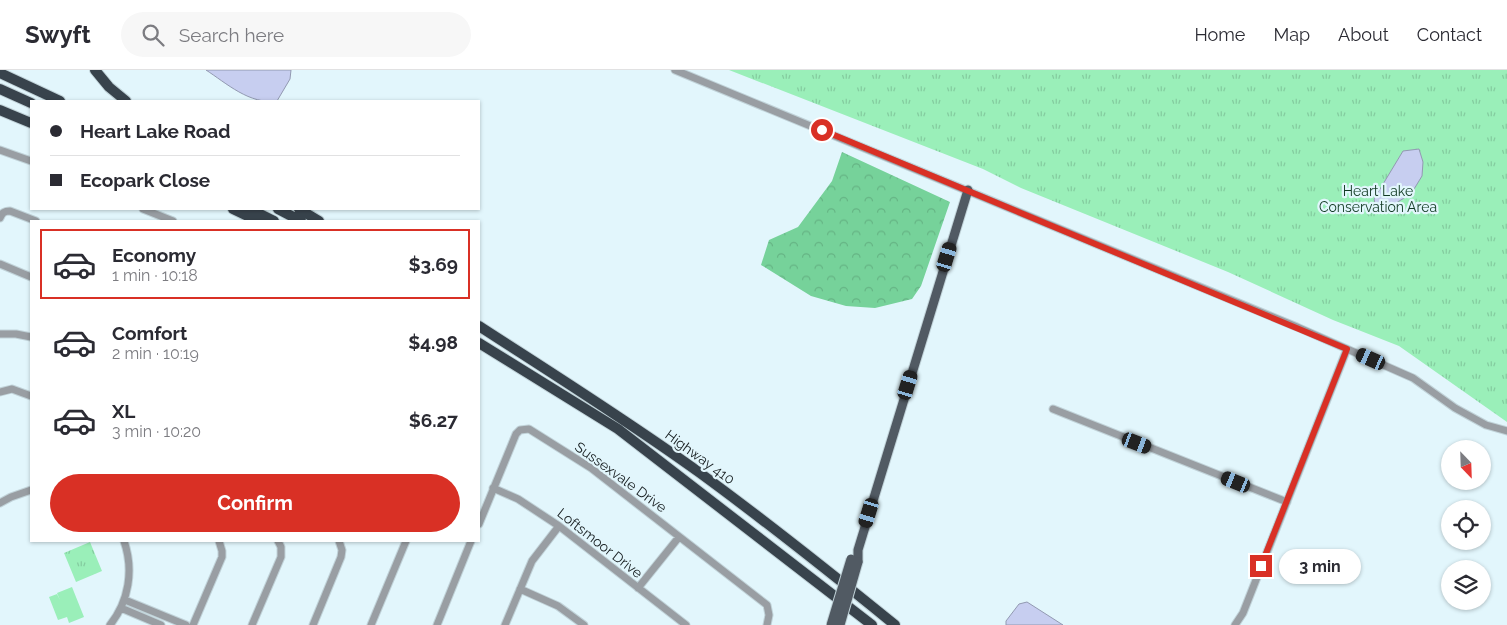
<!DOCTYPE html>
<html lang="en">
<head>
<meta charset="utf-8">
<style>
	:root { --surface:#fff; --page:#f7f7f7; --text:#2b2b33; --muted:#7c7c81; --line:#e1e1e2; --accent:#d93025 }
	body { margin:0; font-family:Raleway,sans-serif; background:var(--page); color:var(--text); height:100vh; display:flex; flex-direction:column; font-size:19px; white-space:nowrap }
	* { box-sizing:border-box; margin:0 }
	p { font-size:16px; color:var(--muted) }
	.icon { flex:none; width:28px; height:28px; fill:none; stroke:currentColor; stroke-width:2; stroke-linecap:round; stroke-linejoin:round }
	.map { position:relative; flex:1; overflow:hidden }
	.sheet { position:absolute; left:30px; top:150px; width:450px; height:322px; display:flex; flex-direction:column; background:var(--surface); border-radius:0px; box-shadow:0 1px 4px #0004 }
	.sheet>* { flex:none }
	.hud { position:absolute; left:30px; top:30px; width:450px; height:110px; border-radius:0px; box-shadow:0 1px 4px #0004; display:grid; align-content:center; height:110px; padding:0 20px; background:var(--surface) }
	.needle { width:32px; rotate:157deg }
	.tools { position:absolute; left:1441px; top:370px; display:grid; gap:10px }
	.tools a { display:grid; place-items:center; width:50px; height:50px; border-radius:50%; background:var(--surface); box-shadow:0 1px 4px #0004; font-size:25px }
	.end { position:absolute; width:22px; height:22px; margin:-11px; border:6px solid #d93025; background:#fff; box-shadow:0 0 0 2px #fff }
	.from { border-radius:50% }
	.bubble { position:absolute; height:35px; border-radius:18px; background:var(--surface); box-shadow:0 1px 4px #0004; font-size:16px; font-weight:700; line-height:35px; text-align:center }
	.car { position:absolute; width:15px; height:30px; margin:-15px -8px; border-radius:6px; box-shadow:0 0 4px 1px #0007; background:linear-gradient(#222 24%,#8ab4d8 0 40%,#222 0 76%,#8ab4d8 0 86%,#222 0) }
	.hud b { display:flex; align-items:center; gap:18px; height:48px; font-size:19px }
	.hud b+b { border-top:1px solid var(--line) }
	.hud i { width:12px; height:12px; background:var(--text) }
	ul { padding:9px 0 0; list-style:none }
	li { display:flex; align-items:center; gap:15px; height:70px; margin:0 10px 8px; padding:0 10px; border:2px solid transparent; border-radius:0px }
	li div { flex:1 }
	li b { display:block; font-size:19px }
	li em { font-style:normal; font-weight:700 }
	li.current { border-color:var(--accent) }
	li>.icon { width:45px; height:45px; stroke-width:1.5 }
	.cta { display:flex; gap:10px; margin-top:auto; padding:10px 20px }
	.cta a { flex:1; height:58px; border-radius:30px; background:var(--accent); color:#fff; font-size:20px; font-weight:700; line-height:58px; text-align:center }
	header { display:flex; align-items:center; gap:30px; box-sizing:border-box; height:70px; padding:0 25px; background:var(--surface); border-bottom:1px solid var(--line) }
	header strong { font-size:24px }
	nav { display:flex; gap:28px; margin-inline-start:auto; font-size:18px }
	.search { width:350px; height:45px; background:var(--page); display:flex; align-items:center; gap:12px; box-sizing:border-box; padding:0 18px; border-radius:28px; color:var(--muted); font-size:19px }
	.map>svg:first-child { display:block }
	.grass { fill:#9aefb9 }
	.forest { fill:url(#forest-crowns) }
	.park { fill:url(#park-tufts) }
	.water { fill:#c7cef0; stroke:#9299b1 }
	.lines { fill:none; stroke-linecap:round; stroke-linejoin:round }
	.minor-casing { stroke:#c1d3d9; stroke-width:9 }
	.major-casing { stroke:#c1d3d9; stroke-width:11 }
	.highway-casing { stroke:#c1d3d9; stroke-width:12 }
	.minor { stroke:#999ea3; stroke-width:7 }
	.major { stroke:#515a63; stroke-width:9 }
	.highway { stroke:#38434c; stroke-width:10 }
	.major-bridge-casing { stroke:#c1d3d9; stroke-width:11; stroke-linecap:butt }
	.major-bridge { stroke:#515a63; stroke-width:9 }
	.route { stroke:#d93025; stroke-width:6 }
	.labels { text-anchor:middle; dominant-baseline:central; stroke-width:4.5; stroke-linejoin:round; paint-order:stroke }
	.park-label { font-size:14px; fill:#123a24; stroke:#e2f6fc }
	.street-label { font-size:14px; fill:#161d1f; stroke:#e2f6fc }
</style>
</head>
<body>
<header>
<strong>Swyft</strong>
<div class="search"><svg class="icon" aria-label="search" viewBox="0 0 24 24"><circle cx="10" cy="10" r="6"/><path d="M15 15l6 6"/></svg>Search here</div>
<nav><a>Home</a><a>Map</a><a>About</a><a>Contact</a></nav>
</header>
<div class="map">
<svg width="1507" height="555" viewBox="0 0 1507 555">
	<defs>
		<pattern id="forest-crowns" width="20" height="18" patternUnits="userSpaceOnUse" patternTransform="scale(1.25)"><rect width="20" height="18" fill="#76d29a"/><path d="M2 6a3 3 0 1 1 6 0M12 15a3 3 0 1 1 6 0" fill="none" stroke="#65b484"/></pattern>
		<pattern id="park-tufts" width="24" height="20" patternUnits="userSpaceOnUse" patternTransform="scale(1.25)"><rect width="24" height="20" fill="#9aefb9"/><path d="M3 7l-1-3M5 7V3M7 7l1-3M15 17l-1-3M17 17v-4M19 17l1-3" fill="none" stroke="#84cc9f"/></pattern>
	</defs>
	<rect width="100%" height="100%" fill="#e2f6fc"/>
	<path class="grass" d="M72 517 84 547 69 553 67 547 58 550 49 527 57 524 60 530 57 523Z"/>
	<path class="forest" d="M842 82 950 132 921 216 912 229 875 238 846 236 811 226 761 195 769 170 798 157 832 111Z"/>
	<path class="park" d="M729 0H1507V352L1399 276 1333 250 1228 202 1021 118 983 99Z
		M90 472 102 501 76 512 64 483Z"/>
	<path class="water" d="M206 0H291L290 9 277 31C250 35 226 13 206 0Z
		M1419 79 1423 92 1422 106 1411 124 1389 137H1376L1374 129 1403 81Z
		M1027 532 1063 555H1006V551L1019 534Z"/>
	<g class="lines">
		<g class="minor-casing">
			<path id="minor" d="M675 0 1297 257 1413 308 1455 338 1486 355 1507 361
				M0 80 31 91
				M143 139 173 151
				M0 148C2 143 4 141 10 141L36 151
				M0 194 31 207
				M0 264H16L31 267
				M0 322 12 319 31 326
				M1053 339 1287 432
				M493 418 518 429 559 456 686 555
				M0 433 11 427 31 420
				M479 454 516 364 520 360 529 359 591 398 767 535 769 545 767 555
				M638 518 679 467
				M520 519 558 536 584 555
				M125 530 186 555
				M121 538 161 555
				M110 555C129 531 134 500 124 471
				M193 555 222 487V481L219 471
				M252 555 281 487V477L278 471
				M313 555 341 487 342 480 339 471
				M371 555 406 471
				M437 555 471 471
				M505 555 532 491 559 456
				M1235 555 1243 543 1347 279"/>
		</g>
		<g class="major-casing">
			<path id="major" d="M858 492V480L968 120"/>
		</g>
		<g class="highway-casing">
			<path id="highway" d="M95 0 109 17 126 31
				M0 3 60 31
				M0 19 31 33
				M0 40 31 53
				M233 139 258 151
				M250 139 274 151
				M278 139 301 151
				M299 139 319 151
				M479 256C553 304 628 351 700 403 767 452 831 503 895 555
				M479 273 618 359 872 555"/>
		</g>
		<use href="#minor" class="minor"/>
		<use href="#major" class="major"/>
		<use href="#highway" class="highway"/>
		<g class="major-bridge-casing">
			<path id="major-bridge" d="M831 555 851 489
				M840 555 858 492"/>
		</g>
		<use href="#major-bridge" class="major-bridge"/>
	</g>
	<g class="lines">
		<path class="route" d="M822 60 1347 279 1261 496"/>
	</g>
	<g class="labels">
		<g class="park-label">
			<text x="1378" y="121">Heart Lake<tspan x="1378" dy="16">Conservation Area</tspan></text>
		</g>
		<g class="street-label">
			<text transform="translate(700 387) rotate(36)">Highway 410</text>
			<text transform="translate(621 407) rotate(36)">Sussexvale Drive</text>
			<text transform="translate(600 473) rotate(38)">Loftsmoor Drive</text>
		</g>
	</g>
</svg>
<div class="tools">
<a><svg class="needle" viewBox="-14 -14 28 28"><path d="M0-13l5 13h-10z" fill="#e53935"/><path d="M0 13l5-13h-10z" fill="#7c7c81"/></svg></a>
<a><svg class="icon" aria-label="locate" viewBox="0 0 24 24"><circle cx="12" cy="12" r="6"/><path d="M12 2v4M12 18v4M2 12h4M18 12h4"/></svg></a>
<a><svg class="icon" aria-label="layers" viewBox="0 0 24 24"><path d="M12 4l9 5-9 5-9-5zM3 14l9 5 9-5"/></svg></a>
</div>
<i class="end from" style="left:822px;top:60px"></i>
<i class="end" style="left:1261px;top:496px"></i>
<div class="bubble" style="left:1279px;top:479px;width:82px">3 min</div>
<i class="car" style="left:947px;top:187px;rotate:17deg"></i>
<i class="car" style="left:1371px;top:289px;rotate:294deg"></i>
<i class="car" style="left:908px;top:315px;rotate:17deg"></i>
<i class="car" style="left:1137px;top:373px;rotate:111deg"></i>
<i class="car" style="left:1236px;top:412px;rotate:292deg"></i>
<i class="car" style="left:869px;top:443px;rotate:197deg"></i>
<div class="hud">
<b><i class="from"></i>Heart Lake Road</b>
<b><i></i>Ecopark Close</b>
</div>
<section class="sheet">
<ul>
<li class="current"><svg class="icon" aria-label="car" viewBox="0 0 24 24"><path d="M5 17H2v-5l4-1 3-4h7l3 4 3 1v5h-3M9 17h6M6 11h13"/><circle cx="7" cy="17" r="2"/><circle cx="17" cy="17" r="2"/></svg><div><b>Economy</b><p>1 min · 10:18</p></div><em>$3.69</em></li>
<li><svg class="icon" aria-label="car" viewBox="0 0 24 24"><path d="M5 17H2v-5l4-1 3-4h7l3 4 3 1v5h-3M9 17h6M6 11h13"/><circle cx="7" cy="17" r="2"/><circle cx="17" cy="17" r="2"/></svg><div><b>Comfort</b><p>2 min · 10:19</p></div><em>$4.98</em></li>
<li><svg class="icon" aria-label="car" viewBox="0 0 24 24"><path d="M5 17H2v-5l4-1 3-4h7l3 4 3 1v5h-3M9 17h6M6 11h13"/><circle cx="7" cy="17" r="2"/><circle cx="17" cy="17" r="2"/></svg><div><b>XL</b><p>3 min · 10:20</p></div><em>$6.27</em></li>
</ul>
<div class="cta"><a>Confirm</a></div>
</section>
</div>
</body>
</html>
